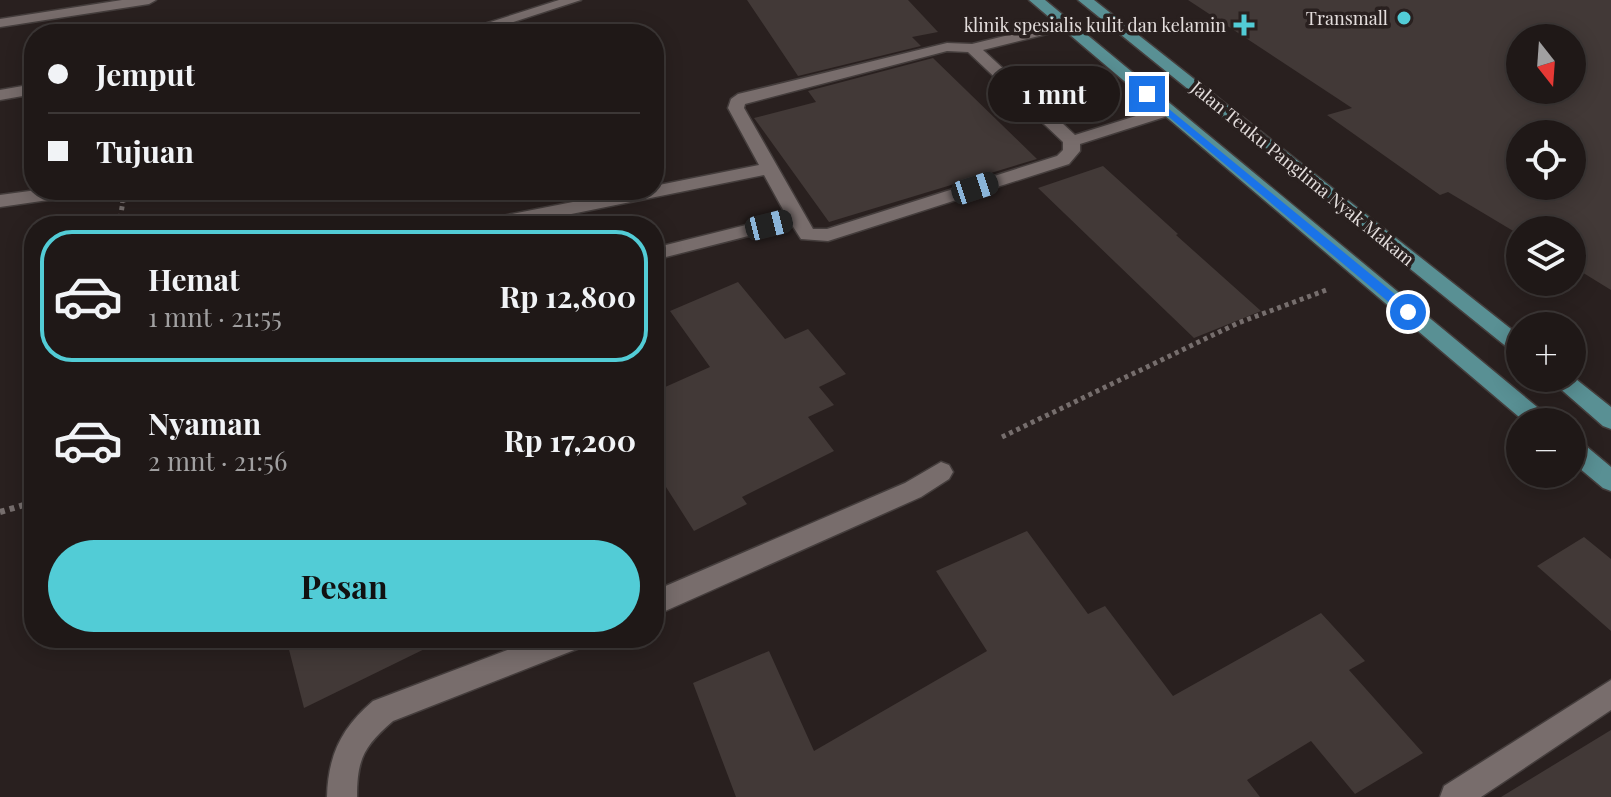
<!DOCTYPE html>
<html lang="id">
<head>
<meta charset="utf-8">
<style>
	:root { --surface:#1f1817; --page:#272120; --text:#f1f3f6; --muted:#a1a0a1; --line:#3c3736; --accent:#52ccd6 }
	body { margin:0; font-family:"Playfair Display",serif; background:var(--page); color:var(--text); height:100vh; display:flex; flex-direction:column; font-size:30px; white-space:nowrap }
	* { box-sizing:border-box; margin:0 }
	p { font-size:26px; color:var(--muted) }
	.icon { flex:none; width:44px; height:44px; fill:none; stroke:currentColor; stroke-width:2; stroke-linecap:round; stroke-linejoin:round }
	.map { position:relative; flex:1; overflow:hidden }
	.side { position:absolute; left:24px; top:216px; width:640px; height:432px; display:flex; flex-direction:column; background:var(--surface); border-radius:32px; box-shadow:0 4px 20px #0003,0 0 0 2px var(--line) }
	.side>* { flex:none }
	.hud { position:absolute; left:24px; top:24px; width:640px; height:176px; border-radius:32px; box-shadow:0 4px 20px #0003,0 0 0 2px var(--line); display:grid; align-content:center; height:176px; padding:0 24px; background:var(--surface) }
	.needle { width:52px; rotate:163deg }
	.buttons { position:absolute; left:1506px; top:24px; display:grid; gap:16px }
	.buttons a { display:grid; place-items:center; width:80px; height:80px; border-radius:50%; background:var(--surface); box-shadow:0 4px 20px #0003,0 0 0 2px var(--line); font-size:40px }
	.end { position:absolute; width:36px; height:36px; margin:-18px; border:10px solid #1a73e8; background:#fff; box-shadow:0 0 0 4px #fff }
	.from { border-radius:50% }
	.bubble { position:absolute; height:56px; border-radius:28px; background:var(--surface); box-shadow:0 4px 20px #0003,0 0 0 2px var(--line); font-size:26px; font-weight:700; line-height:56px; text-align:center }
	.car { position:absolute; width:24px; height:48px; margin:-24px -12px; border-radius:10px; box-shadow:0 0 6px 2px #0007; background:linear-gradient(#222 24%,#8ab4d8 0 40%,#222 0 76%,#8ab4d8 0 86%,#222 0) }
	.hud b { display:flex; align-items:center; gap:28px; height:76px; font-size:30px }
	.hud b+b { border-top:2px solid var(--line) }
	.hud i { width:20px; height:20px; background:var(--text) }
	ul { padding:14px 0 0; list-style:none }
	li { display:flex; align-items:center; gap:24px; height:132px; margin:0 16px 12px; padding:0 8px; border:4px solid transparent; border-radius:32px }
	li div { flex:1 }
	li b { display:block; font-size:30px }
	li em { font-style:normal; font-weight:700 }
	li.current { border-color:var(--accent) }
	li>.icon { width:72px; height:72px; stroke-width:1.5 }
	.button { display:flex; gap:16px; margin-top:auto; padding:16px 24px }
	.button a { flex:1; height:92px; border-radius:48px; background:var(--accent); color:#111; font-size:32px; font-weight:700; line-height:92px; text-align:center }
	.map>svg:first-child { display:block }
	.building { fill:#423937; fill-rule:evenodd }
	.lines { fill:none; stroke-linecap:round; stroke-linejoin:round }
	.service-casing { stroke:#443d3c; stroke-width:3 }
	.minor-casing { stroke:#443d3c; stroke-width:3 }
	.primary-casing { stroke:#443d3c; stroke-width:3 }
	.path-far2 { stroke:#766e6d; stroke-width:4; stroke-dasharray:3 3; stroke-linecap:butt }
	.path-far1 { stroke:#766e6d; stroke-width:5; stroke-dasharray:4 4; stroke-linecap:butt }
	.path { stroke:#766e6d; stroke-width:6; stroke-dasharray:5 5; stroke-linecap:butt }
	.service { fill:#786d6c; fill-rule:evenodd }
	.minor { fill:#786d6c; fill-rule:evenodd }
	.primary { fill:#599094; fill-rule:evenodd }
	.route { fill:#1a73e8 }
	.poi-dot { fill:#52ccd6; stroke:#29201f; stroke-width:3 }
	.labels { text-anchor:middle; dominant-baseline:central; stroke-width:7; stroke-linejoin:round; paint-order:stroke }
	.far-poi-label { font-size:18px; fill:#e3dddc; stroke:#29201f; text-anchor:end }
	.far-street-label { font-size:18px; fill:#e3dddc; stroke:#29201f }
</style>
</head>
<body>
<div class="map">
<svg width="1611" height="797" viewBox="0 0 1611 797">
	<rect width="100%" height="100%" fill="#29201f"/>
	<path class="building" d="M747 0H908L938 32 912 37 921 46 798 76Z
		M1188 0H1611V290L1572 266V230H1520V235L1448 192 1440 195 1327 115 1352 108ZM1520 38H1572V90H1520ZM1520 134H1572V186H1520Z
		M933 58 1037 159 829 222 754 118 816 102 808 91Z
		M1103 166 1178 234 1176 235 1261 311 1194 338 1038 188Z
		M738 282 785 339 808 329 846 374 819 387 834 405 808 417 834 451 742 497 747 504 694 531 666 487 654 493V392L710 367 670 311Z
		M1027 531 1088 614 1105 606 1173 696 1321 613 1365 661 1349 670 1423 753 1355 794 1311 741 1247 780 1260 797H736L693 683 769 651 814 751 987 651 936 571Z
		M1584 537 1611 559V631L1537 566Z
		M286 638H447L304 708Z
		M1611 730V797H1501Z"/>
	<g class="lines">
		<g class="service-casing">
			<path id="service" d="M1066 21 1071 22V28L983 50 1075 135 1168 106 1176 111 1174 114 1080 144V151L1069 164 828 241 801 239 792 225 654 260V248L786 215 764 175 512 226H473L482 220 634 190H654V186L759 165 728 108 731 99 738 94 947 43 972 44ZM947 51 968 52 1063 142V150L1057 156 827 229H813L744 108 745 104Z"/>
		</g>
		<g class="minor-casing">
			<path id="minor" d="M122 0H156L149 4 0 27V19Z
				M559 0H581L476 34H453Z
				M34 84V94L0 100V90Z
				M37 190H85L76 196 0 207V195Z
				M941 462 949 465 953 472 949 479 921 497 654 616V591L905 483Z
				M539 638H586L582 647 393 721C364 746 357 759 357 797H327C328 756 341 728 373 701Z
				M1611 680V710L1481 797H1440L1444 786Z"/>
		</g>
		<g class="primary-casing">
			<path id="primary" d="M1029 0H1045L1548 416 1551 422H1525Z
				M1078 0H1094L1520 336V355L1513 352Z
				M1572 376 1611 407V429L1603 426 1548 378Z
				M1572 439 1580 441 1611 467V491L1603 488 1572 462Z"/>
		</g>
		<path class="path-far2" d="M122 203 124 190"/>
		<path class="path-far1" d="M119 226 123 201
			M1002 437 1238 323 1329 289"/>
		<path class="path" d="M0 512 34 502"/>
		<use href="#service" class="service"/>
		<use href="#minor" class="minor"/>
		<use href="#primary" class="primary"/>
	</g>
	<path class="route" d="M1147 91 1413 309V315H1404L1144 96Z"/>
	<g class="poi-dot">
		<circle cx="1404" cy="18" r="8"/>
		<path d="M1240 13h8v8h8v8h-8v8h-8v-8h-8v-8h8z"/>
	</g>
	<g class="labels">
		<g class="far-poi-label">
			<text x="1388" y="18">Transmall</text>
			<text x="1226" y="25">klinik spesialis kulit dan kelamin</text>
		</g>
		<g class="far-street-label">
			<text transform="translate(1303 173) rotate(39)">Jalan Teuku Panglima Nyak Makam</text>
		</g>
	</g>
</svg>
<div class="buttons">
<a><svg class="needle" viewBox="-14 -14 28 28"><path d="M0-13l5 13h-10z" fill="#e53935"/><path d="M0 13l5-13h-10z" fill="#a1a0a1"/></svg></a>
<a><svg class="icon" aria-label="locate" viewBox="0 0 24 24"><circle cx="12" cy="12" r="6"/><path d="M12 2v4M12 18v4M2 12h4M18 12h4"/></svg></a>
<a><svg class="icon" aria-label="layers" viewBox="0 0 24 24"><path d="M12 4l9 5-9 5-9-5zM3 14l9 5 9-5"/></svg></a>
<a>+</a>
<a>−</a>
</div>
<i class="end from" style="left:1408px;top:312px"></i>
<i class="end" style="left:1147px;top:94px"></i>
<div class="bubble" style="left:988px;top:66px;width:132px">1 mnt</div>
<i class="car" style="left:975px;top:188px;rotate:72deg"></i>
<i class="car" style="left:769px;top:225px;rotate:76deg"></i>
<div class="hud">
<b><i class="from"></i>Jemput</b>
<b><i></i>Tujuan</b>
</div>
<section class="side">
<ul>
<li class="current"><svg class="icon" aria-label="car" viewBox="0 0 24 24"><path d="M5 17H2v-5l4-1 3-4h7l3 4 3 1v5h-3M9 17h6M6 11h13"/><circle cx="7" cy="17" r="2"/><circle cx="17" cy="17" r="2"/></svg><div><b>Hemat</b><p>1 mnt · 21:55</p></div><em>Rp 12,800</em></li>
<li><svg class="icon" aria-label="car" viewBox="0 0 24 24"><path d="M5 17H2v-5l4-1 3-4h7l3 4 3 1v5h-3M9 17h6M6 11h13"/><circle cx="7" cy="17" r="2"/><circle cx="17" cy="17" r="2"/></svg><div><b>Nyaman</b><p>2 mnt · 21:56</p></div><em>Rp 17,200</em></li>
</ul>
<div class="button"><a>Pesan</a></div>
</section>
</div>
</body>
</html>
